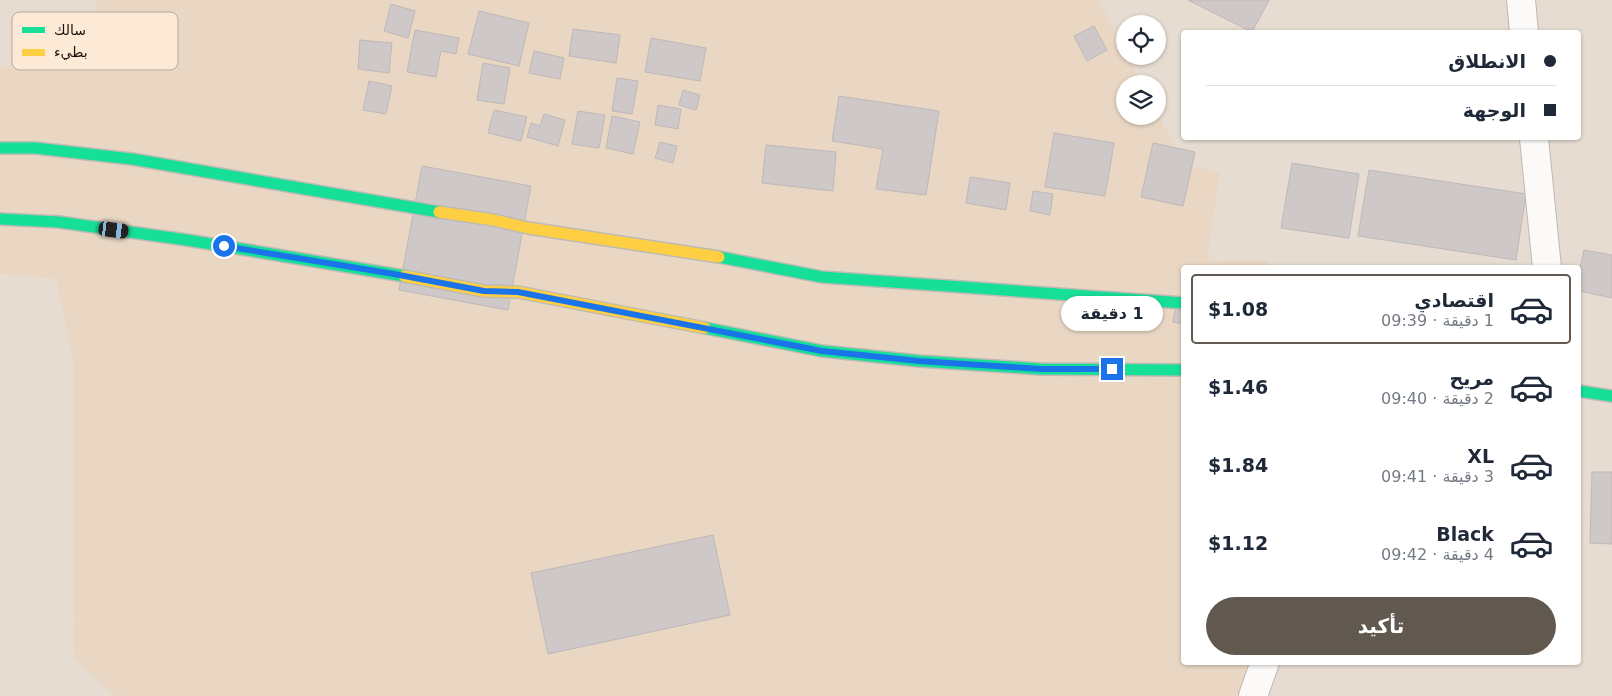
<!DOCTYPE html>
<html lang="ar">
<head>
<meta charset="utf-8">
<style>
	:root { --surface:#fff; --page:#f6f6f7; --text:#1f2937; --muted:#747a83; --line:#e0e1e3; --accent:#615950 }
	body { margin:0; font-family:"DejaVu Sans",Vazirmatn,sans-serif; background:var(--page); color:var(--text); direction:rtl; height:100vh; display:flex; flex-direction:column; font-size:19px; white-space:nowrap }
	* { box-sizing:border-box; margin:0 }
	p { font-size:16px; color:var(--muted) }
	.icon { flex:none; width:28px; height:28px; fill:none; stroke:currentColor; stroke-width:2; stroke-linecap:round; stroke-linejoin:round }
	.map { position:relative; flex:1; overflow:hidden; direction:ltr }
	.details { position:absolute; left:1181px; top:265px; width:400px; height:400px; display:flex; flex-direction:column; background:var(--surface); border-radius:5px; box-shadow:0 1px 4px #0004; direction:rtl }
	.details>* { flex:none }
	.hud { position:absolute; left:1181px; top:30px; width:400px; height:110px; border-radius:5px; box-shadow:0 1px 4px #0004; direction:rtl; display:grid; align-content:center; height:110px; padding:0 25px; background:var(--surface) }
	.controls { position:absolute; left:1116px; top:15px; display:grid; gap:10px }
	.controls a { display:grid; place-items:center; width:50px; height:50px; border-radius:50%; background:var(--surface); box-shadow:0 1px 4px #0004; font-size:25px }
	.end { position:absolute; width:22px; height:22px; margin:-11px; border:6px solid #1a73e8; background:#fff; box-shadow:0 0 0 2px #fff }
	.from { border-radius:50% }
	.bubble { position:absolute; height:35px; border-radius:18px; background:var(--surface); box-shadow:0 1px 4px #0004; font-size:16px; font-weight:800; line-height:35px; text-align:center; direction:rtl }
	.car { position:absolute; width:15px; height:30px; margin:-15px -8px; border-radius:6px; box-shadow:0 0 4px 1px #0007; background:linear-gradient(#222 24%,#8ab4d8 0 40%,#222 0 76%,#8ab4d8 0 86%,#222 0) }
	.hud b { display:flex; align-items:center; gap:18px; height:48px; font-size:19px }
	.hud b+b { border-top:1px solid var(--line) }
	.hud i { width:12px; height:12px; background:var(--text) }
	ul { padding:9px 0 0; list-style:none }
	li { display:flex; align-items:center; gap:15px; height:70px; margin:0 10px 8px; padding:0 15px; border:2px solid transparent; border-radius:5px }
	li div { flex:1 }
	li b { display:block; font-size:19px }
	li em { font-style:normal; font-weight:800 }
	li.current { border-color:var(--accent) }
	li>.icon { width:45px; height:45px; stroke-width:1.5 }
	.button { display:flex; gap:10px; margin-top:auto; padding:10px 25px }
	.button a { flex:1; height:58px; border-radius:30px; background:var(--accent); color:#fff; font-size:20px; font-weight:800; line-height:58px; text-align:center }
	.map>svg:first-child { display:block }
	.built { fill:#e9d7c4 }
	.building { fill:#cfc8c9; stroke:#beb8b7 }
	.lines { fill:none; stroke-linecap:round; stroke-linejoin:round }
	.street-casing { stroke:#bfb7af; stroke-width:30 }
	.fast-casing { stroke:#bfbab4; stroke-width:14 }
	.slow-casing { stroke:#bfbab4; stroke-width:14 }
	.street { stroke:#fbfaf8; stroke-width:28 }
	.fast { stroke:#16e098; stroke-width:11 }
	.slow { stroke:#ffcf43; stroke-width:11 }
	.route { stroke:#1a73e8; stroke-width:6 }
	.key { fill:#fdead6; stroke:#b9a999; stroke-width:1 }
	.key-label { font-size:14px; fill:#19120b }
</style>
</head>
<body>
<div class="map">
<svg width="1612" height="696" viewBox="0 0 1612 696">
	<rect width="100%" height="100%" fill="#e7dcd1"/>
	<path class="built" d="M97 0H1099L1125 51V56H1128L1142 84H1125V116H1158V114L1184 165 1220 172 1208 252 1210 261 1268 260V267L1184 268V662L1249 663 1237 696H114L74 657 73 359 56 279 0 274V68L87 44Z"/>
	<path class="building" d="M1188 0H1269L1252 32Z
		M391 4 415 11 408 38 384 31Z
		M479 11 529 23 519 66 468 54Z
		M1094 26 1107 50 1087 61 1074 36Z
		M573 29 620 35 616 63 569 56Z
		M415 30 459 38 456 54 441 51 436 77 407 72Z
		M651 38 706 48 700 81 645 72Z
		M360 40 392 43 389 73 358 69Z
		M534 51 564 58 560 79 529 73Z
		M483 63 510 68 504 104 477 100Z
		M617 78 638 81 632 114 612 111Z
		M369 81 392 86 386 114 363 110Z
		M683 90 700 95 696 110 679 105Z
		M839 96 939 111 926 195 876 189 883 149 832 141Z
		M658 105 681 109 678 129 655 125Z
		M494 110 527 117 521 141 488 133Z
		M578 111 605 115 599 148 572 144Z
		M544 114 565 120 558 146 527 137 531 123 540 126Z
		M612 116 640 122 633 154 606 148Z
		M1054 133 1114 143 1105 196 1045 187Z
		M660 142 677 146 673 163 655 158Z
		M1153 143 1195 152 1183 206 1141 197Z
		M766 145 836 152 833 191 762 183Z
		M1292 163 1359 174 1349 238 1281 228Z
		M422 166 531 186 508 310 399 290Z
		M1369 170 1526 194 1516 260 1358 236Z
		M970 177 1010 183 1006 210 966 203Z
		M1033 191 1053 194 1050 215 1030 211Z
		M1584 250 1612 255V298L1579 291V274Z
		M1176 305 1184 306V324L1173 322Z
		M1592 472H1612V544L1590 543Z
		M713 535 730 615 548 654 531 573Z"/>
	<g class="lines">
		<g class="street-casing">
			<path id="street" d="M1521 0 1524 32
				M1534 138 1547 268
				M1253 696 1265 662"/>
		</g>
		<g class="fast-casing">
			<path id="fast" d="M0 148H35L132 159 439 212
				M0 219 59 222 187 240 404 276
				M719 257 822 277 1184 303
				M705 328 822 351 919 361 1041 369 1184 370
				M1579 391 1612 396"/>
		</g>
		<g class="slow-casing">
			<path id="slow" d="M439 212 494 220 528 228 719 257
				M404 276 484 291 518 292 705 328"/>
		</g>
		<use href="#street" class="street"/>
		<use href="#fast" class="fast"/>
		<use href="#slow" class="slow"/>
	</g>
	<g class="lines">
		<path class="route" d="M224 246 394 274 484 291 518 292 822 351 919 361 1041 369H1112"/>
	</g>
	<rect x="12" y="12" width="166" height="58" rx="8" class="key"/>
	<rect x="22" y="27" width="23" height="6" fill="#16e098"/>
	<rect x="22" y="49" width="23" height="7" fill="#ffcf43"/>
	<g class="key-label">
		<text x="54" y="35">سالك</text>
		<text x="54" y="57">بطيء</text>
	</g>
</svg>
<div class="controls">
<a><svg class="icon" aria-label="locate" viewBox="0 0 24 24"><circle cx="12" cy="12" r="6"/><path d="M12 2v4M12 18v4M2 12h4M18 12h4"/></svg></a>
<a><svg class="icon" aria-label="layers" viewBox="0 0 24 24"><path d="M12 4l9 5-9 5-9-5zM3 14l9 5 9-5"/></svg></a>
</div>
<i class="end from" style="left:224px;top:246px"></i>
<i class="end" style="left:1112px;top:369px"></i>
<div class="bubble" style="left:1061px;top:296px;width:102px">1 دقيقة</div>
<i class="car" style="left:114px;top:230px;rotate:97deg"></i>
<div class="hud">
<b><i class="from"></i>الانطلاق</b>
<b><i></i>الوجهة</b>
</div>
<section class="details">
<ul>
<li class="current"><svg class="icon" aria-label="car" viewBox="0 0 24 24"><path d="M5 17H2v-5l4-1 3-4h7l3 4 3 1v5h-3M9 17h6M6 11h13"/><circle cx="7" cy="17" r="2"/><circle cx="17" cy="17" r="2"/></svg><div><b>اقتصادي</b><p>1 دقيقة · 09:39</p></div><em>$1.08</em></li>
<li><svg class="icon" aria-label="car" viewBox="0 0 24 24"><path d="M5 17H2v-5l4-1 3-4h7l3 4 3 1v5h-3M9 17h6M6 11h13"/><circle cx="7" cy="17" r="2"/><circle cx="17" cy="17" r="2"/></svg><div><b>مريح</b><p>2 دقيقة · 09:40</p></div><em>$1.46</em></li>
<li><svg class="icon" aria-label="car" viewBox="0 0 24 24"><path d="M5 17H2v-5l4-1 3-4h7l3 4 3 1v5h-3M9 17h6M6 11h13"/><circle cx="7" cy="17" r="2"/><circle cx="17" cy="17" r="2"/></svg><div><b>XL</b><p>3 دقيقة · 09:41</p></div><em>$1.84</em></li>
<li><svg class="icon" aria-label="car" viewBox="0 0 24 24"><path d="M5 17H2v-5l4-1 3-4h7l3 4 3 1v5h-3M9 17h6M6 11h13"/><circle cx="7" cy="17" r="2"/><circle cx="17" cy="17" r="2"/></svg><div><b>Black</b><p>4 دقيقة · 09:42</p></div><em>$1.12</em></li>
</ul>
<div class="button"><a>تأكيد</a></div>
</section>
</div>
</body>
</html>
